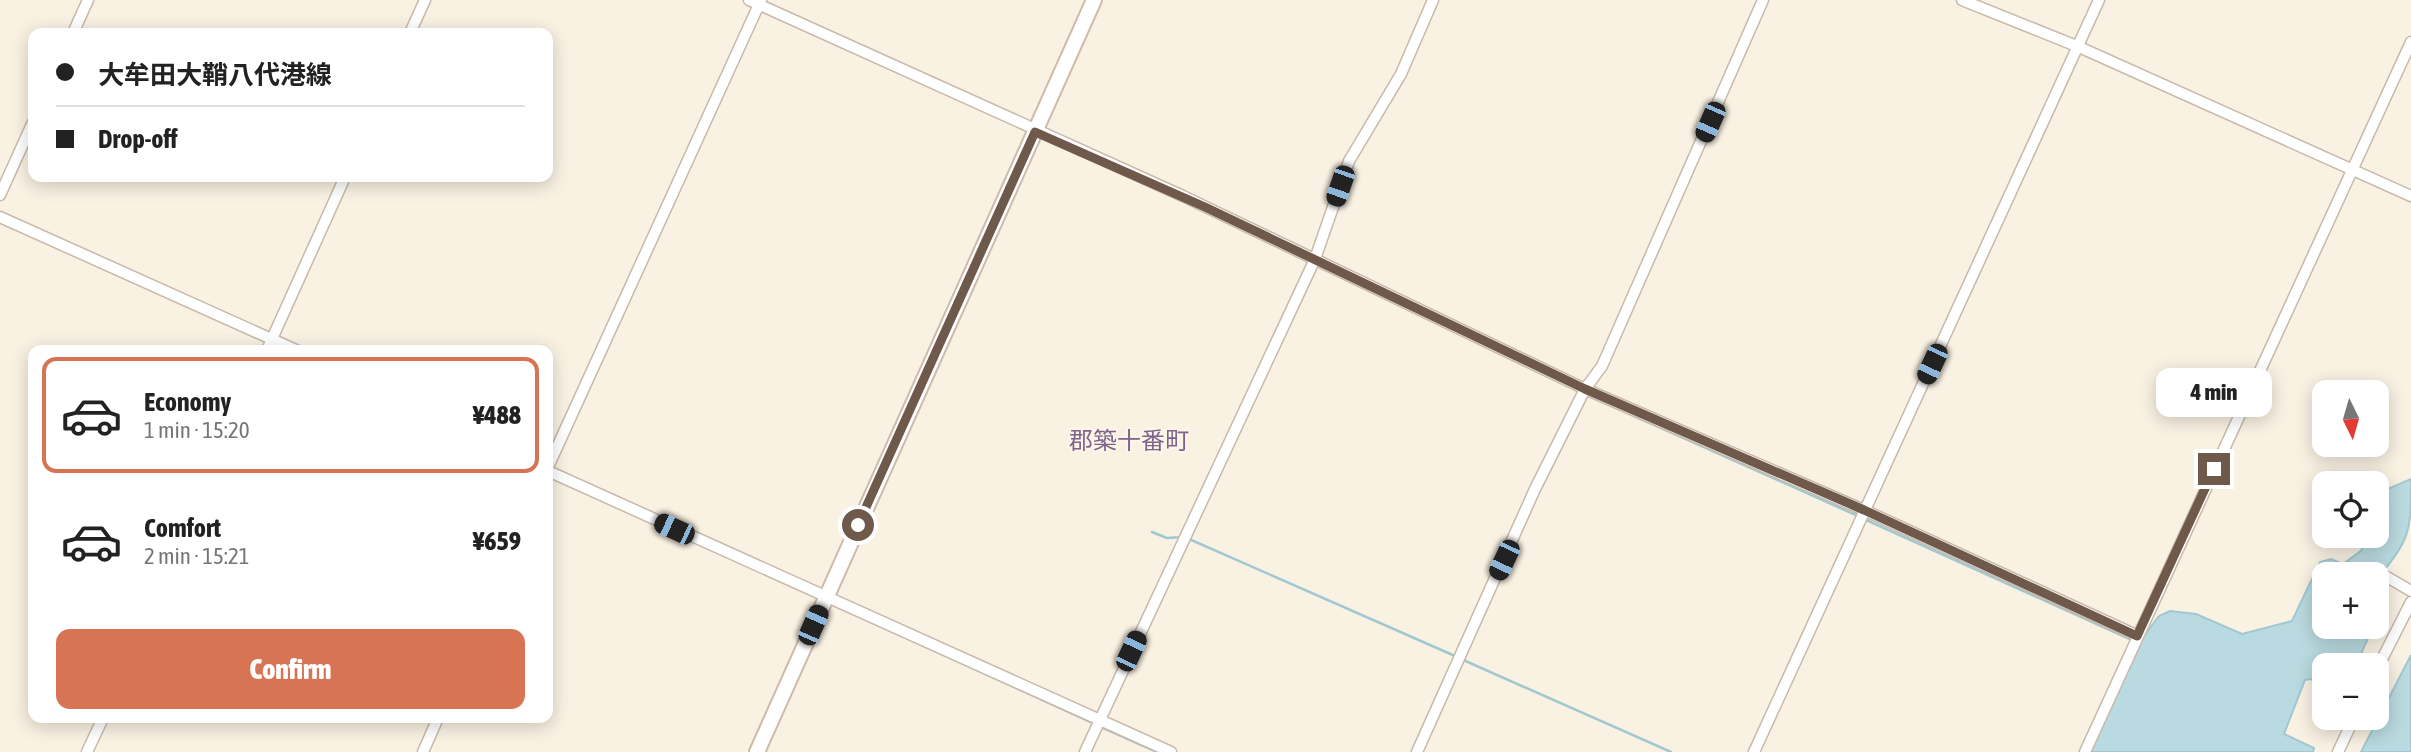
<!DOCTYPE html>
<html lang="en">
<head>
<meta charset="utf-8">
<style>
	:root { --surface:#fff; --page:#f2f2f2; --text:#222; --muted:#767676; --line:#e0e0e0; --accent:#d77453 }
	body { margin:0; font-family:"Asap Condensed","Noto Sans JP",sans-serif; background:var(--page); color:var(--text); height:100vh; display:flex; flex-direction:column; font-size:26px; white-space:nowrap }
	* { box-sizing:border-box; margin:0 }
	p { font-size:23px; color:var(--muted) }
	.icon { flex:none; width:38px; height:38px; fill:none; stroke:currentColor; stroke-width:2; stroke-linecap:round; stroke-linejoin:round }
	.map { position:relative; flex:1; overflow:hidden }
	.side { position:absolute; left:28px; top:345px; width:525px; height:378px; display:flex; flex-direction:column; background:var(--surface); border-radius:14px; box-shadow:0 4px 18px #0003 }
	.side>* { flex:none }
	.banner { position:absolute; left:28px; top:28px; width:525px; height:154px; border-radius:14px; box-shadow:0 4px 18px #0003; display:grid; align-content:center; height:154px; padding:0 28px; background:var(--surface) }
	.needle { width:46px; rotate:175deg }
	.tools { position:absolute; left:2312px; top:380px; display:grid; gap:14px }
	.tools a { display:grid; place-items:center; width:77px; height:77px; border-radius:14px; background:var(--surface); box-shadow:0 4px 18px #0003; font-size:35px }
	.end { position:absolute; width:32px; height:32px; margin:-16px; border:9px solid #6e594b; background:#fff; box-shadow:0 0 0 4px #fff }
	.from { border-radius:50% }
	.bubble { position:absolute; height:49px; border-radius:14px; background:var(--surface); box-shadow:0 4px 18px #0003; font-size:23px; font-weight:800; line-height:49px; text-align:center }
	.car { position:absolute; width:21px; height:42px; margin:-21px -10px; border-radius:9px; box-shadow:0 0 5px 2px #0007; background:linear-gradient(#222 24%,#8ab4d8 0 40%,#222 0 76%,#8ab4d8 0 86%,#222 0) }
	.banner b { display:flex; align-items:center; gap:24px; height:66px; font-size:26px }
	.banner b+b { border-top:2px solid var(--line) }
	.banner i { width:18px; height:18px; background:var(--text) }
	ul { padding:12px 0 0; list-style:none }
	li { display:flex; align-items:center; gap:21px; height:116px; margin:0 14px 10px; padding:0 14px; border:4px solid transparent; border-radius:14px }
	li div { flex:1 }
	li b { display:block; font-size:26px }
	li em { font-style:normal; font-weight:800 }
	li.active { border-color:var(--accent) }
	li>.icon { width:63px; height:63px; stroke-width:1.5 }
	.button { display:flex; gap:14px; margin-top:auto; padding:14px 28px }
	.button a { flex:1; height:80px; border-radius:14px; background:var(--accent); color:#fff; font-size:28px; font-weight:800; line-height:80px; text-align:center }
	.map>svg:first-child { display:block }
	.water { fill:#b9dae0; stroke:#a1c8d1; stroke-width:2 }
	.lines { fill:none; stroke-linecap:round; stroke-linejoin:round }
	.stream { stroke:#a1c8d1; stroke-width:2.5 }
	.street-casing { stroke:#c8b9aa; stroke-width:13 }
	.secondary-casing { stroke:#cebbab; stroke-width:18 }
	.street { stroke:#fff; stroke-width:10 }
	.secondary { stroke:#fff; stroke-width:14 }
	.route { stroke:#6e594b; stroke-width:9 }
	.labels { text-anchor:middle; dominant-baseline:central; stroke-width:5; stroke-linejoin:round; paint-order:stroke }
	.quarter-label { font-size:24px; fill:#7e648b; stroke:#fdf5e8 }
</style>
</head>
<body>
<div class="map">
<svg width="2411" height="752" viewBox="0 0 2411 752">
	<rect width="100%" height="100%" fill="#f9f1e2"/>
	<path class="water" d="M2411 479C2411 531 2411 538 2377 579L2385 585 2388 592 2377 619 2376 574H2324V626L2373 627 2356 665H2324V686L2311 679 2305 680 2284 734 2314 748 2313 752H2090L2141 640 2159 616 2170 611 2196 614 2242 634 2292 621 2320 562 2331 559 2343 564 2362 550 2360 543 2364 536H2376L2377 506 2383 491Z
		M2411 655V752H2361Z"/>
	<g class="lines">
		<path class="stream" d="M1632 415 1858 516
			M1864 519 2132 640
			M1152 532 1167 538 1183 537
			M1189 539 1455 656
			M856 615 1095 724
			M1461 659 1671 752
			M1101 727 1157 752"/>
		<g class="street-casing">
			<path id="street" d="M749 0 1183 196 1585 389 1864 510 2138 636
				M1962 0 2079 47 2411 196
				M73 33 88 0
				M410 33 425 0
				M0 195 33 122
				M0 217 296 350
				M267 350 345 177
				M548 467 761 0
				M548 471 1171 752
				M2387 577 2411 591
				M2376 671 2411 602
				M87 752 103 718
				M423 752 438 718
				M1085 752 1315 259 1349 161 1401 74 1433 0
				M1417 752 1535 489 1585 389 1602 366 1763 0
				M1754 752 2099 0
				M2085 752 2411 42
				M2338 752 2354 718"/>
		</g>
		<g class="secondary-casing">
			<path id="secondary" d="M757 752 1094 0"/>
		</g>
		<use href="#street" class="street"/>
		<use href="#secondary" class="secondary"/>
	</g>
	<g class="lines">
		<path class="route" d="M858 525 1035 132 1205 207 1585 389 1864 510 2137 636 2214 469"/>
	</g>
	<g class="labels">
		<g class="quarter-label">
			<text x="1129" y="440">郡築十番町</text>
		</g>
	</g>
</svg>
<div class="tools">
<a><svg class="needle" viewBox="-14 -14 28 28"><path d="M0-13l5 13h-10z" fill="#e53935"/><path d="M0 13l5-13h-10z" fill="#767676"/></svg></a>
<a><svg class="icon" aria-label="locate" viewBox="0 0 24 24"><circle cx="12" cy="12" r="6"/><path d="M12 2v4M12 18v4M2 12h4M18 12h4"/></svg></a>
<a>+</a>
<a>−</a>
</div>
<i class="end from" style="left:858px;top:525px"></i>
<i class="end" style="left:2214px;top:469px"></i>
<div class="bubble" style="left:2156px;top:368px;width:116px">4 min</div>
<i class="car" style="left:1710px;top:122px;rotate:204deg"></i>
<i class="car" style="left:1340px;top:186px;rotate:199deg"></i>
<i class="car" style="left:1932px;top:364px;rotate:205deg"></i>
<i class="car" style="left:674px;top:529px;rotate:295deg"></i>
<i class="car" style="left:1504px;top:560px;rotate:205deg"></i>
<i class="car" style="left:813px;top:625px;rotate:24deg"></i>
<i class="car" style="left:1131px;top:651px;rotate:25deg"></i>
<div class="banner">
<b><i class="from"></i>大牟田大鞘八代港線</b>
<b><i></i>Drop-off</b>
</div>
<section class="side">
<ul>
<li class="active"><svg class="icon" aria-label="car" viewBox="0 0 24 24"><path d="M5 17H2v-5l4-1 3-4h7l3 4 3 1v5h-3M9 17h6M6 11h13"/><circle cx="7" cy="17" r="2"/><circle cx="17" cy="17" r="2"/></svg><div><b>Economy</b><p>1 min · 15:20</p></div><em>¥488</em></li>
<li><svg class="icon" aria-label="car" viewBox="0 0 24 24"><path d="M5 17H2v-5l4-1 3-4h7l3 4 3 1v5h-3M9 17h6M6 11h13"/><circle cx="7" cy="17" r="2"/><circle cx="17" cy="17" r="2"/></svg><div><b>Comfort</b><p>2 min · 15:21</p></div><em>¥659</em></li>
</ul>
<div class="button"><a>Confirm</a></div>
</section>
</div>
</body>
</html>
